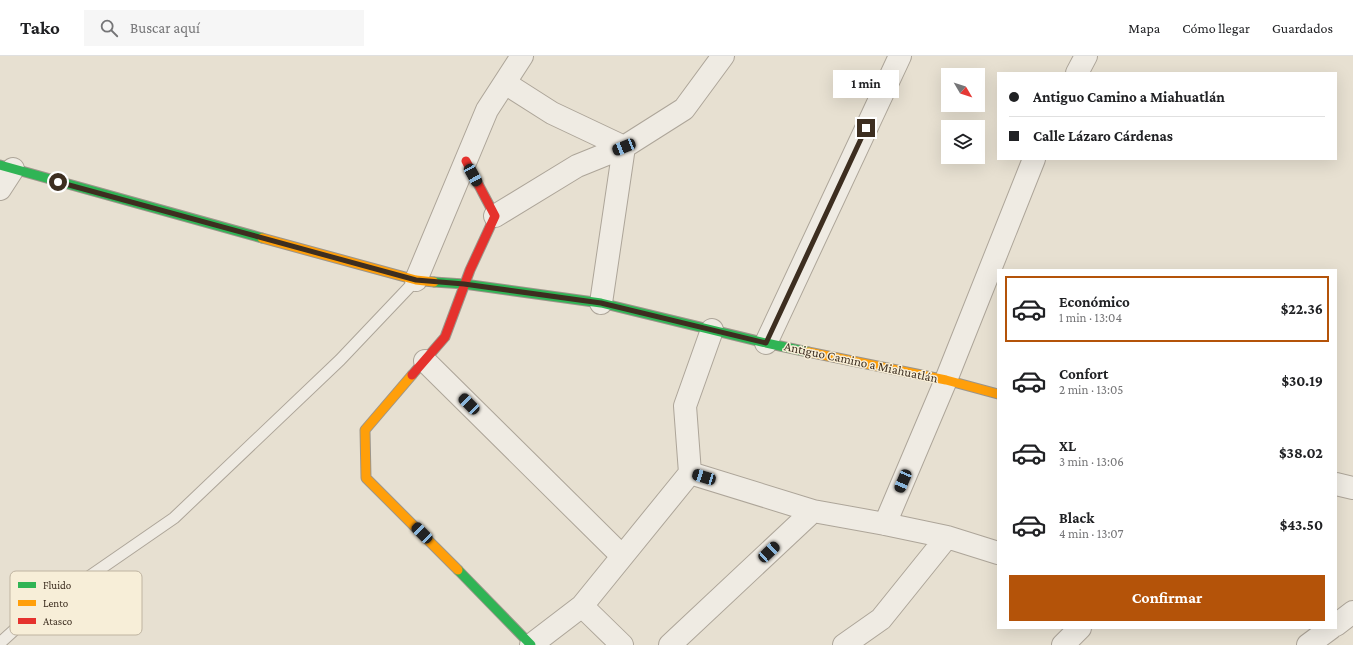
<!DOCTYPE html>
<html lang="es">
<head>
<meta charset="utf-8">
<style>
	:root { --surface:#fff; --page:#f6f6f6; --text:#202124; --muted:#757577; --line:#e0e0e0; --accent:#b45309 }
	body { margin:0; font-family:"Crimson Pro",serif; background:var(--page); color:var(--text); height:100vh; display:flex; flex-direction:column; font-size:15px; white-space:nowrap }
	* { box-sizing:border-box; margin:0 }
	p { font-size:13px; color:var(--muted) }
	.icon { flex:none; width:22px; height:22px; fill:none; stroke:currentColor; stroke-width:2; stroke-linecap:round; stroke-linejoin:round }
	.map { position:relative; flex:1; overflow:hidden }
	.side { position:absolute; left:997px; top:213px; width:340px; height:360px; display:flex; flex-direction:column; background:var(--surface); border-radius:0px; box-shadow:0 4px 16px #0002 }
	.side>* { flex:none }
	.top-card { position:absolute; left:997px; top:16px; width:340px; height:88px; border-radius:0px; box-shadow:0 4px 16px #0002; display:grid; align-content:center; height:88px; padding:0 12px; background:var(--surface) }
	.needle { width:26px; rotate:129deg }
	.controls { position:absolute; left:941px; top:12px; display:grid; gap:8px }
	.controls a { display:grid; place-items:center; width:44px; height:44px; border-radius:0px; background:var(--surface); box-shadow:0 4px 16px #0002; font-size:20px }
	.end { position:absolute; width:18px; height:18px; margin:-9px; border:5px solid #3d2e20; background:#fff; box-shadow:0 0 0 2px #fff }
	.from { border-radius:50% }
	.bubble { position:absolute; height:28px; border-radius:0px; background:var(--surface); box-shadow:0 4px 16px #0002; font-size:13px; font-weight:700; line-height:28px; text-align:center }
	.car { position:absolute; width:12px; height:24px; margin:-12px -6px; border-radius:5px; box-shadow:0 0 3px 1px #0007; background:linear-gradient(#222 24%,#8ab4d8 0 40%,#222 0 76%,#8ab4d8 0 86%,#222 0) }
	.top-card b { display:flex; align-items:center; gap:14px; height:38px; font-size:15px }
	.top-card b+b { border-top:1px solid var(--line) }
	.top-card i { width:10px; height:10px; background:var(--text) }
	ul { padding:7px 0 0; list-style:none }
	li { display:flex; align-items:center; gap:12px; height:66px; margin:0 8px 6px; padding:0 4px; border:2px solid transparent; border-radius:0px }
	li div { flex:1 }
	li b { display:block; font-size:15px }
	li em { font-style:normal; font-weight:700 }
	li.active { border-color:var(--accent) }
	li>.icon { width:36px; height:36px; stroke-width:1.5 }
	.cta { display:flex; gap:8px; margin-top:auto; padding:8px 12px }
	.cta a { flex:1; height:46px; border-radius:0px; background:var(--accent); color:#fff; font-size:16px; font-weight:700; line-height:46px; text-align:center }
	header { display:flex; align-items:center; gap:24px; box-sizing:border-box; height:56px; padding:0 20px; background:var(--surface); border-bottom:1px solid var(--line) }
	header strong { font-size:19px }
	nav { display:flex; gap:22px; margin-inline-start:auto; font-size:14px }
	.search { width:280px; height:36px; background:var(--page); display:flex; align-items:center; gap:10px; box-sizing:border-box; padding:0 14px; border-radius:0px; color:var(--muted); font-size:15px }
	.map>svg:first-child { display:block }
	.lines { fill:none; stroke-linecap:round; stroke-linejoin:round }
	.lane-casing { stroke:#ada599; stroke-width:13 }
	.street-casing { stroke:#ada599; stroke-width:24 }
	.fast-casing { stroke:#9c958a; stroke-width:11 }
	.slow-casing { stroke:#9c958a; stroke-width:11 }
	.jam-casing { stroke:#9c958a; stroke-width:11 }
	.lane { stroke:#efebe3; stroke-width:11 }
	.street { stroke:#efebe3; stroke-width:22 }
	.fast { stroke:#30b455; stroke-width:9 }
	.slow { stroke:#ff9f0a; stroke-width:9 }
	.jam { stroke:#e5322d; stroke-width:9 }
	.route { stroke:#3d2e20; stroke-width:5 }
	.labels { text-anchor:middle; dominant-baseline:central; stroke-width:3; stroke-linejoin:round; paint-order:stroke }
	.street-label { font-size:13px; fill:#3d2e20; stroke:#f7eed8 }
	.key { fill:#f7eed8; stroke:#bfb4a1; stroke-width:1 }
	.key-label { font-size:11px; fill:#3d2e20 }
</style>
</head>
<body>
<header>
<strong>Tako</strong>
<div class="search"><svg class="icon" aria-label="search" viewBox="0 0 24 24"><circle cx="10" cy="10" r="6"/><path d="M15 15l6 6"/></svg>Buscar aquí</div>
<nav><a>Mapa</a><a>Cómo llegar</a><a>Guardados</a></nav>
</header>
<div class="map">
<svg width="1353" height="589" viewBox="0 0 1353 589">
	<rect width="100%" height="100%" fill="#e7e0d1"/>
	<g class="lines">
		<g class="lane-casing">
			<path id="lane" d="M0 587 22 567 174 462 340 304 416 224"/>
		</g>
		<g class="street-casing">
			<path id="street" d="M1077 17 1086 0
				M505 27 552 57 624 91
				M0 133 13 113
				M495 160 577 110 624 91 684 53 723 0
				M416 224 487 54 522 0
				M601 247 624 91
				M766 287 900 0
				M425 305 622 500
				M690 417 813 455
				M1336 428 1353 432
				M885 468 946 324 1034 103
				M582 550 622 589
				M1336 569 1353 556
				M531 589 582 550 690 417 685 350 712 274
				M670 589 813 455 885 468 947 481 998 497
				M844 589 881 563 947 481
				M1063 589 1080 572
				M1308 589 1331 572"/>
		</g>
		<g class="fast-casing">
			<path id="fast" d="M0 109 262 182
				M434 226 464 228 601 247 766 287 808 296
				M458 514 531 589"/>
		</g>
		<g class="slow-casing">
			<path id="slow" d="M262 182 416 224 434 226
				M808 296 946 324 998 338
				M412 319 365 374 366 422 458 514"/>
		</g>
		<g class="jam-casing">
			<path id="jam" d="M412 319 445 281 470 214 495 160 466 105"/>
		</g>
		<use href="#lane" class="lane"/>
		<use href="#street" class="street"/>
		<use href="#fast" class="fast"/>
		<use href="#slow" class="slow"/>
		<use href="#jam" class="jam"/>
	</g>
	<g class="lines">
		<path class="route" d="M58 126 416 224 464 228 601 247 766 287 866 72"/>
	</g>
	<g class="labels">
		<g class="street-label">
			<text transform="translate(861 306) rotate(12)">Antiguo Camino a Miahuatlán</text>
		</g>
	</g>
	<rect x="10" y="515" width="132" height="64" rx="6" class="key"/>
	<rect x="18" y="526" width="18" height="6" fill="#30b455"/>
	<rect x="18" y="544" width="18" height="6" fill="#ff9f0a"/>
	<rect x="18" y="562" width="18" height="6" fill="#e5322d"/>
	<g class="key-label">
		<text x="43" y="533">Fluido</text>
		<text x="43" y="551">Lento</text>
		<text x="43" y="569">Atasco</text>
	</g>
</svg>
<div class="controls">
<a><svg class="needle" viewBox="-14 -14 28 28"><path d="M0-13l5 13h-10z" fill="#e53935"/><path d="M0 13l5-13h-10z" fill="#757577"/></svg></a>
<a><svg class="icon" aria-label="layers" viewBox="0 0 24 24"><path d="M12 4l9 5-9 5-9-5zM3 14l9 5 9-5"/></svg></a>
</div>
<i class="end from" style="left:58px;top:126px"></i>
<i class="end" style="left:866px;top:72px"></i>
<div class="bubble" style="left:833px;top:14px;width:66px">1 min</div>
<i class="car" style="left:624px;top:91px;rotate:248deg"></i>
<i class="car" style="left:473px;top:119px;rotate:151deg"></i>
<i class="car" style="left:469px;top:348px;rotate:315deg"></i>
<i class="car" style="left:704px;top:421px;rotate:287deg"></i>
<i class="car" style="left:903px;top:425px;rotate:203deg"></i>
<i class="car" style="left:422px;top:477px;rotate:315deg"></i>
<i class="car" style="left:769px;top:496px;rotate:47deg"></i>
<div class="top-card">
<b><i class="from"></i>Antiguo Camino a Miahuatlán</b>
<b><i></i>Calle Lázaro Cárdenas</b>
</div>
<section class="side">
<ul>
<li class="active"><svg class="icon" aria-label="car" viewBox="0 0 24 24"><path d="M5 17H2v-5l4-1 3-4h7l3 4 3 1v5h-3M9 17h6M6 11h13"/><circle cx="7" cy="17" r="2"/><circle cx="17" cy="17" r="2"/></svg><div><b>Económico</b><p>1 min · 13:04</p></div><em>$22.36</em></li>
<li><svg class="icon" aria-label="car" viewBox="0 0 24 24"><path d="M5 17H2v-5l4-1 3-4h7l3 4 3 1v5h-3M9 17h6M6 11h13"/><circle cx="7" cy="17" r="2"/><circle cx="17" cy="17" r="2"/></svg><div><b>Confort</b><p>2 min · 13:05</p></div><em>$30.19</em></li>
<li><svg class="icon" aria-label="car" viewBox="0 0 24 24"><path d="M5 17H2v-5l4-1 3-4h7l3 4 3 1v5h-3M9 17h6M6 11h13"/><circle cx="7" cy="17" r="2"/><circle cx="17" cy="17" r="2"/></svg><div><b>XL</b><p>3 min · 13:06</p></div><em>$38.02</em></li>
<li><svg class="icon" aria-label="car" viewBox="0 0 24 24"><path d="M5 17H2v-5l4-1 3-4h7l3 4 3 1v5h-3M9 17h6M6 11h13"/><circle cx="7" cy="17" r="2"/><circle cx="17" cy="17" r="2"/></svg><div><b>Black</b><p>4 min · 13:07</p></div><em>$43.50</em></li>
</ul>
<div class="cta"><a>Confirmar</a></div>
</section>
</div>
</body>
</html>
